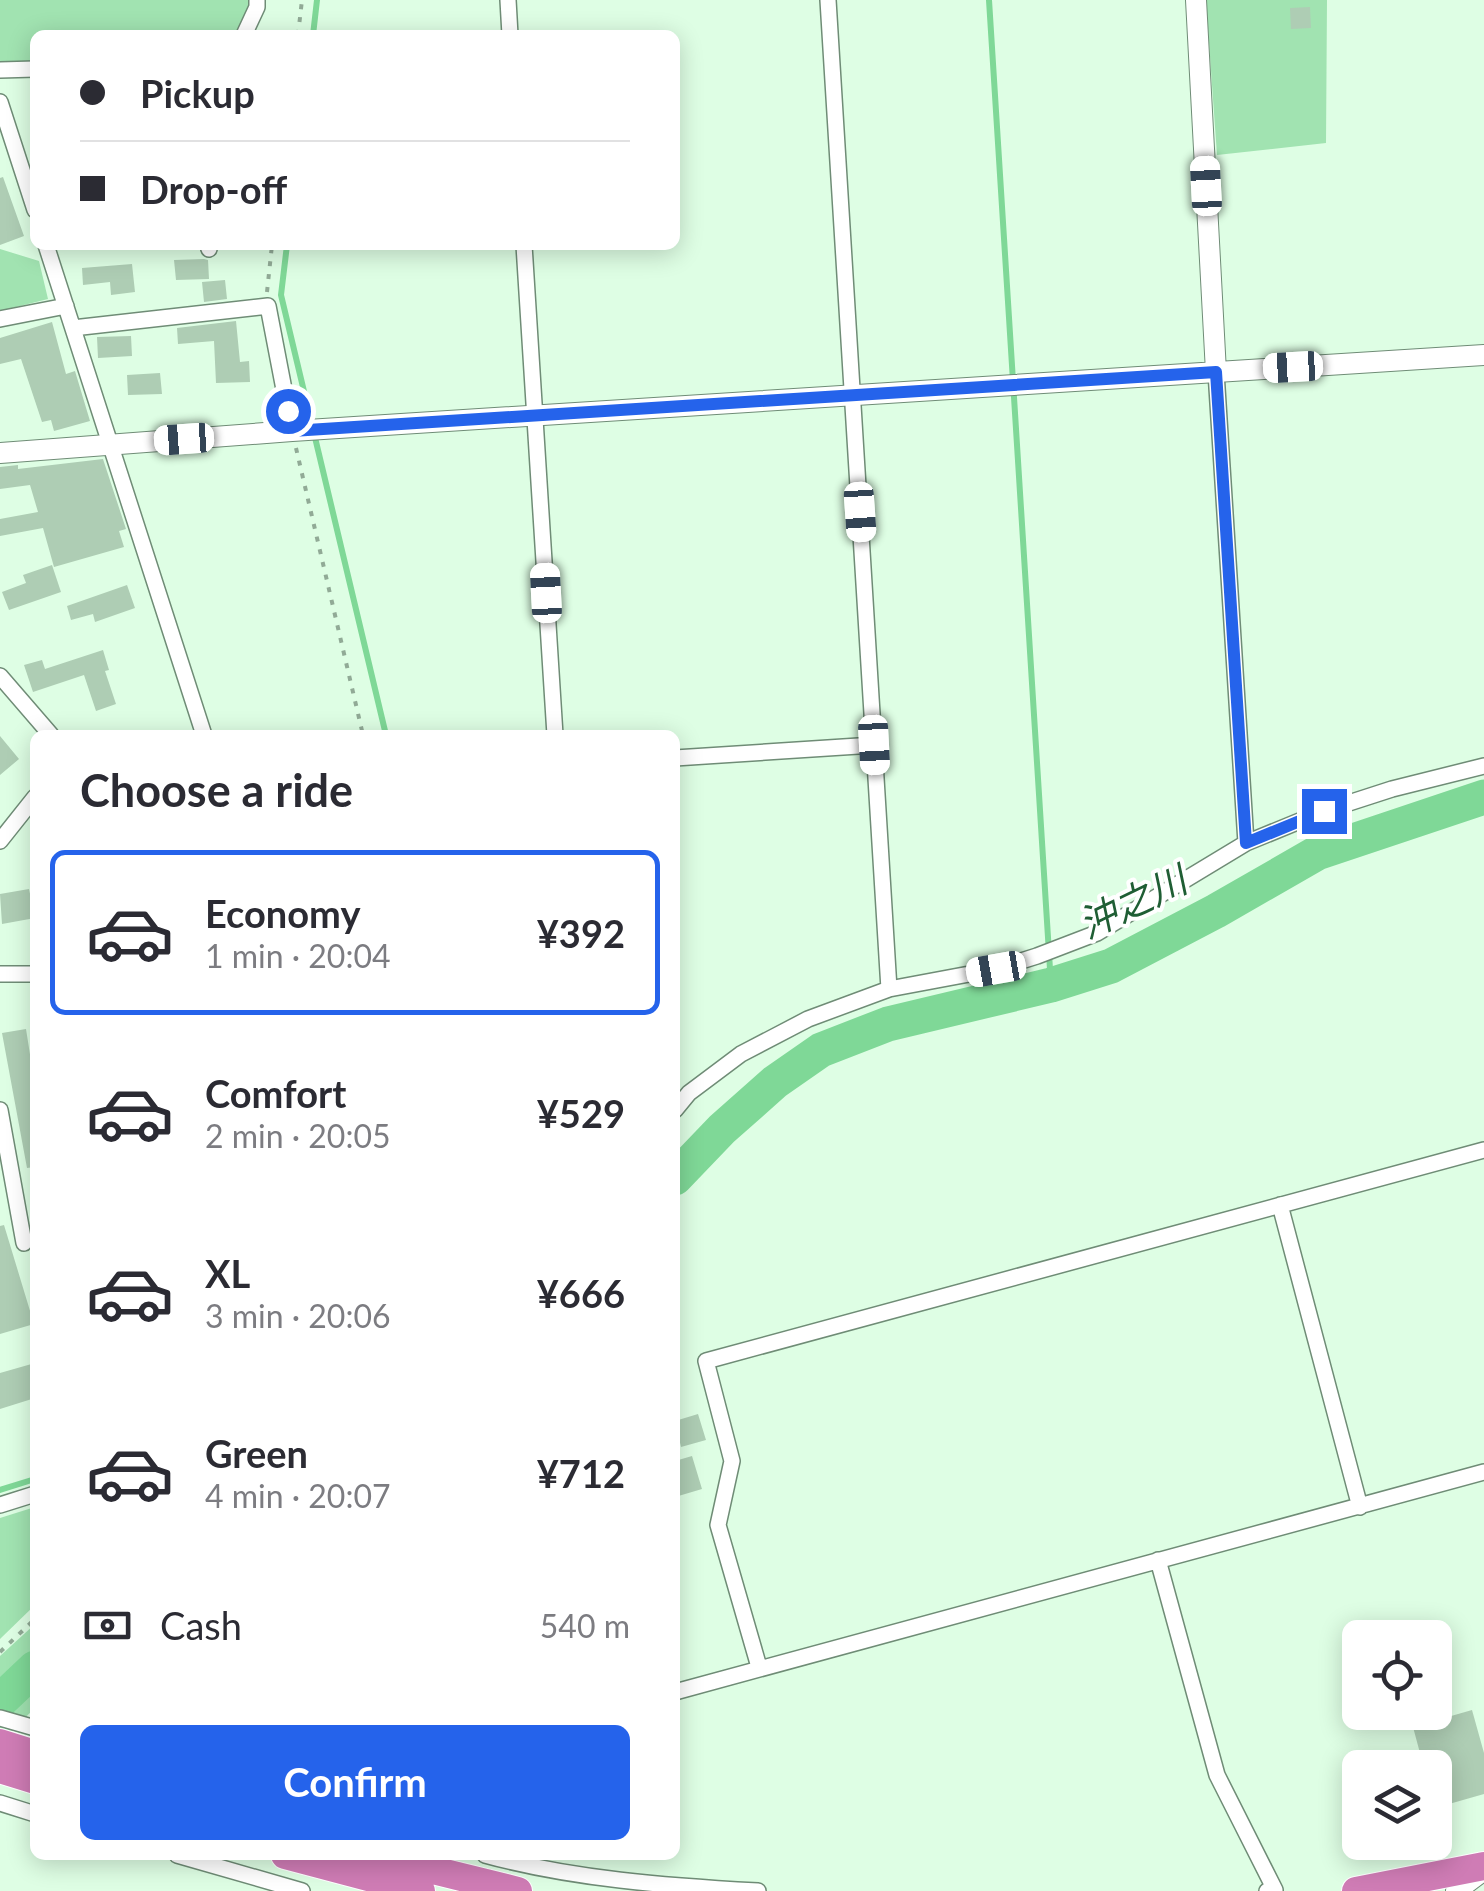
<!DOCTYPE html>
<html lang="en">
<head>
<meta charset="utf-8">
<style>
	:root { --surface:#fff; --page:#f7f7f7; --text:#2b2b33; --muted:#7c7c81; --line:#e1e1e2; --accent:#2563eb }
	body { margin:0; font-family:Lato,"Noto Sans JP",sans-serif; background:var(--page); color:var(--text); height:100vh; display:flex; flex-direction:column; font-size:38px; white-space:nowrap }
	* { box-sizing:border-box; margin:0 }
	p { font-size:32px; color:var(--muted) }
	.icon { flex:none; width:55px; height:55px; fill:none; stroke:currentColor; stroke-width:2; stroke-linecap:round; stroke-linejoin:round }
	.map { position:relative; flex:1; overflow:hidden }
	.details { position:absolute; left:30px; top:730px; width:650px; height:1130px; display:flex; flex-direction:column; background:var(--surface); border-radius:15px; box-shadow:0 5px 25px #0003 }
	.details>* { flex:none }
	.hud { position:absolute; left:30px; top:30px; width:650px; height:220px; border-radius:15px; box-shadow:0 5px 25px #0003; display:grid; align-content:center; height:220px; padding:0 50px; background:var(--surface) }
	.buttons { position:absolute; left:1342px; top:1620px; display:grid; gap:20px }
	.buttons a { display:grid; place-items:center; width:110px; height:110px; border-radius:15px; background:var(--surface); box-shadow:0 5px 25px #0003; font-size:50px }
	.end { position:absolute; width:45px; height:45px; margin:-22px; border:12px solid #2563eb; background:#fff; box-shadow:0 0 0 5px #fff }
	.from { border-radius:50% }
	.car { position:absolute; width:30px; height:60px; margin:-30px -15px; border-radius:12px; box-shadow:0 0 8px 2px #0007; background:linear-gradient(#fff 24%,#345 0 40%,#fff 0 76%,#345 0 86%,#fff 0) }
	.hud b { display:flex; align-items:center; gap:35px; height:95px; font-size:38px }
	.hud b+b { border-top:2px solid var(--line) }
	.hud i { width:25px; height:25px; background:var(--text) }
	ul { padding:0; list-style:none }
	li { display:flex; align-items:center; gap:30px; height:165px; margin:0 20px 15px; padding:0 30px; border:5px solid transparent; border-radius:15px }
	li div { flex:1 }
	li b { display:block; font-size:38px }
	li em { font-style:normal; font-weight:700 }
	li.current { border-color:var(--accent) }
	li>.icon { width:90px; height:90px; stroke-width:1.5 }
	h2 { padding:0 50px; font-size:45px; line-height:120px }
	.pay { display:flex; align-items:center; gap:25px; height:110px; padding:0 50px; font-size:38px }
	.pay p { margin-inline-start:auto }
	.action { display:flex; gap:20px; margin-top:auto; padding:20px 50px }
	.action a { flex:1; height:115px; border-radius:15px; background:var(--accent); color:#fff; font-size:40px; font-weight:700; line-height:115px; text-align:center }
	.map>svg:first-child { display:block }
	.green { fill:#a1e3b1 }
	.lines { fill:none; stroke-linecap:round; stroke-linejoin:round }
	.stream { stroke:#7fd897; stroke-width:6 }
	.river { stroke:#7fd897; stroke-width:35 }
	.building { fill:#aecdb4 }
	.street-casing { stroke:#6f8c76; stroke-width:18 }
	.secondary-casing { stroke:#6f8c76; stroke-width:22 }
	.highway-casing { stroke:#fff; stroke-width:30 }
	.path { stroke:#91aa96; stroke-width:4; stroke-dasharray:5 8; stroke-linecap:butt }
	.street { stroke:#fff; stroke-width:15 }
	.secondary { stroke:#fff; stroke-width:20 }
	.highway { stroke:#cf7cb5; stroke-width:28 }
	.route { stroke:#2563eb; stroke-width:12 }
	.labels { text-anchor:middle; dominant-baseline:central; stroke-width:8; stroke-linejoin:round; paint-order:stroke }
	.water-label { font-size:38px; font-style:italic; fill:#1f5e34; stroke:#fff }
</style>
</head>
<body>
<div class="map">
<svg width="1484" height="1891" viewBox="0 0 1484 1891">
	<rect width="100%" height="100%" fill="#defee4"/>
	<path class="green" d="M0 0H257L243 35H35V69L0 70Z
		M1206 0H1327L1326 143 1217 155Z
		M0 249 39 261 48 299 0 311Z
		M35 1507V1605L0 1639V1518Z
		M35 1624V1708L0 1742V1656Z"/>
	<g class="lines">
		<path class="stream" d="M989 0 1051 985
			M313 35 317 0
			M287 245 281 295 386 735
			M0 1490 35 1479"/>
		<path class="river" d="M675 1178 722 1129 775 1082 821 1050 888 1024 1051 985 1111 966 1216 911 1317 853 1484 797
			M0 1701 35 1668"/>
	</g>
	<path class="building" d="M1310 7 1311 28 1291 29 1290 8Z
		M3 177 24 236 0 245V178Z
		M204 259 208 260 209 279 176 280 174 260Z
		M132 264 135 292 111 295 110 282 83 285 82 268Z
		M225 280 227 299 204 302 202 282Z
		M236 321 240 362 249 361 250 382 216 383 214 341 178 344 177 328Z
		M52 322 66 374 75 371 90 421 54 431 51 420 42 422 21 359 0 364V338Z
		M131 336 132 356 98 358 97 337Z
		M160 373 162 394 128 395 127 375Z
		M103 459 126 529 119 531 124 547 54 567 43 528 0 536V519L38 512 30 485 0 489V467L18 465V469Z
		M52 565 61 592 9 610 2 592 26 583 23 575Z
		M127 585 135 608 95 622 93 614 71 620 67 606Z
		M103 650 109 670 105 671 116 704 96 711 84 675 33 692 24 665 42 660 45 669Z
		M0 736 19 759 0 775Z
		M29 889 35 918 2 924 0 894Z
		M26 1029 35 1086V1167L27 1168 2 1033Z
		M4 1225 34 1324 0 1334V1226Z
		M35 1363V1398L0 1409V1373Z
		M698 1414 706 1440 681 1447 675 1421Z
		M692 1456 702 1489 675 1497V1461Z
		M1472 1710 1484 1753V1794L1435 1808V1768H1424L1413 1727Z"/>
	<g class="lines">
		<g class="street-casing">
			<path id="street" d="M508 0 510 35
				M828 0 889 989
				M244 35 257 7V0
				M0 70 35 69
				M0 102 35 210
				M46 245 204 735
				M208 245 209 249
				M524 245 555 735
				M0 319 66 306
				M73 328 268 306 292 431
				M1216 372 1246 843
				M0 676 51 735
				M675 758 874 745
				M0 841 35 797
				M0 974H35
				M0 1110 24 1243
				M675 1110 689 1093 741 1054 808 1019 889 989 996 969 1037 956 1097 933 1246 843 1324 811 1392 789 1484 766
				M1280 1205 1360 1507
				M0 1505 35 1494
				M1158 1560 1217 1775 1275 1890 1267 1891
				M759 1667 718 1525 732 1461 706 1361 1484 1150
				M675 1692 1484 1472
				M0 1718 35 1728
				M0 1803 35 1814
				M177 1855 302 1891
				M485 1855C572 1879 668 1886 758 1891"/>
		</g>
		<g class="secondary-casing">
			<path id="secondary" d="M1196 0 1216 372
				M0 453 292 431 1484 355
				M1456 1891 1484 1870"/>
		</g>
		<g class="highway-casing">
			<path id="highway" d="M0 1743 35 1754
				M0 1769 35 1780
				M285 1855 421 1891
				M372 1855 518 1891
				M1356 1891 1484 1866"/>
		</g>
		<path class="path" d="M298 35 302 0
			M267 292 272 245
			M296 448 363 735
			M0 1652 35 1619"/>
		<use href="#street" class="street"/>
		<use href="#secondary" class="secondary"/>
		<use href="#highway" class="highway"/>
	</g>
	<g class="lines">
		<path class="route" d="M288 411 292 431 1216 372 1246 843 1324 811"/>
	</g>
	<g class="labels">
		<g class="water-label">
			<text transform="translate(1132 901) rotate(-26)">沖之川</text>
		</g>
	</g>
</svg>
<div class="buttons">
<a><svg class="icon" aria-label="locate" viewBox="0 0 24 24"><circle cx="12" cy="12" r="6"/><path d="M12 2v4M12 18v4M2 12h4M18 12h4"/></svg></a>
<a><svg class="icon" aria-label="layers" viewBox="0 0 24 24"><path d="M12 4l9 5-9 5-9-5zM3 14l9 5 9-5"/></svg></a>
</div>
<i class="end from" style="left:288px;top:411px"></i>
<i class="end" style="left:1324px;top:811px"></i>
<i class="car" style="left:1206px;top:186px;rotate:357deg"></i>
<i class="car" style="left:1293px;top:367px;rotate:267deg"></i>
<i class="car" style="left:184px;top:439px;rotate:266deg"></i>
<i class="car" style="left:860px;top:512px;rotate:176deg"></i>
<i class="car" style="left:546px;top:593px;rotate:357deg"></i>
<i class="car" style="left:874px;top:745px;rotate:177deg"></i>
<i class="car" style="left:996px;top:969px;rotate:260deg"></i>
<div class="hud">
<b><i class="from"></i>Pickup</b>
<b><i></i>Drop-off</b>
</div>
<section class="details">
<h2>Choose a ride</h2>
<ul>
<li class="current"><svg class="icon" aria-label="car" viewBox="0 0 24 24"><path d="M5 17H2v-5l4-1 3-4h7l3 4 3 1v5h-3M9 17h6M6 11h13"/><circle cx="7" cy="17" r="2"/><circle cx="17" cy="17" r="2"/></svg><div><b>Economy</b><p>1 min · 20:04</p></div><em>¥392</em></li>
<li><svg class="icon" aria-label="car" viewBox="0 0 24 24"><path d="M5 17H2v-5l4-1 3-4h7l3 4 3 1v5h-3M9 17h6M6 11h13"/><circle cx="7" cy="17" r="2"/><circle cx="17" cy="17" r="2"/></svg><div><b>Comfort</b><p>2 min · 20:05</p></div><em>¥529</em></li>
<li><svg class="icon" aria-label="car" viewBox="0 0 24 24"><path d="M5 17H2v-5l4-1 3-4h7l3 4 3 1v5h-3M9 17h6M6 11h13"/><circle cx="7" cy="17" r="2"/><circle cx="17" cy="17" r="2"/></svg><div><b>XL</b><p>3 min · 20:06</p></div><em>¥666</em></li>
<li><svg class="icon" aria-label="car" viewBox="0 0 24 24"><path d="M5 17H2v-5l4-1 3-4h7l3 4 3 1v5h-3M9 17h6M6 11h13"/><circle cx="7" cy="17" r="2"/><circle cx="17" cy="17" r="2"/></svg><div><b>Green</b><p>4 min · 20:07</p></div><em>¥712</em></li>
</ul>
<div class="pay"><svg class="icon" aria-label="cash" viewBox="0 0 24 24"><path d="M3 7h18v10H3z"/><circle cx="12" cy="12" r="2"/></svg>Cash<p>540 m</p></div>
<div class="action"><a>Confirm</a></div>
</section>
</div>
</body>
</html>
